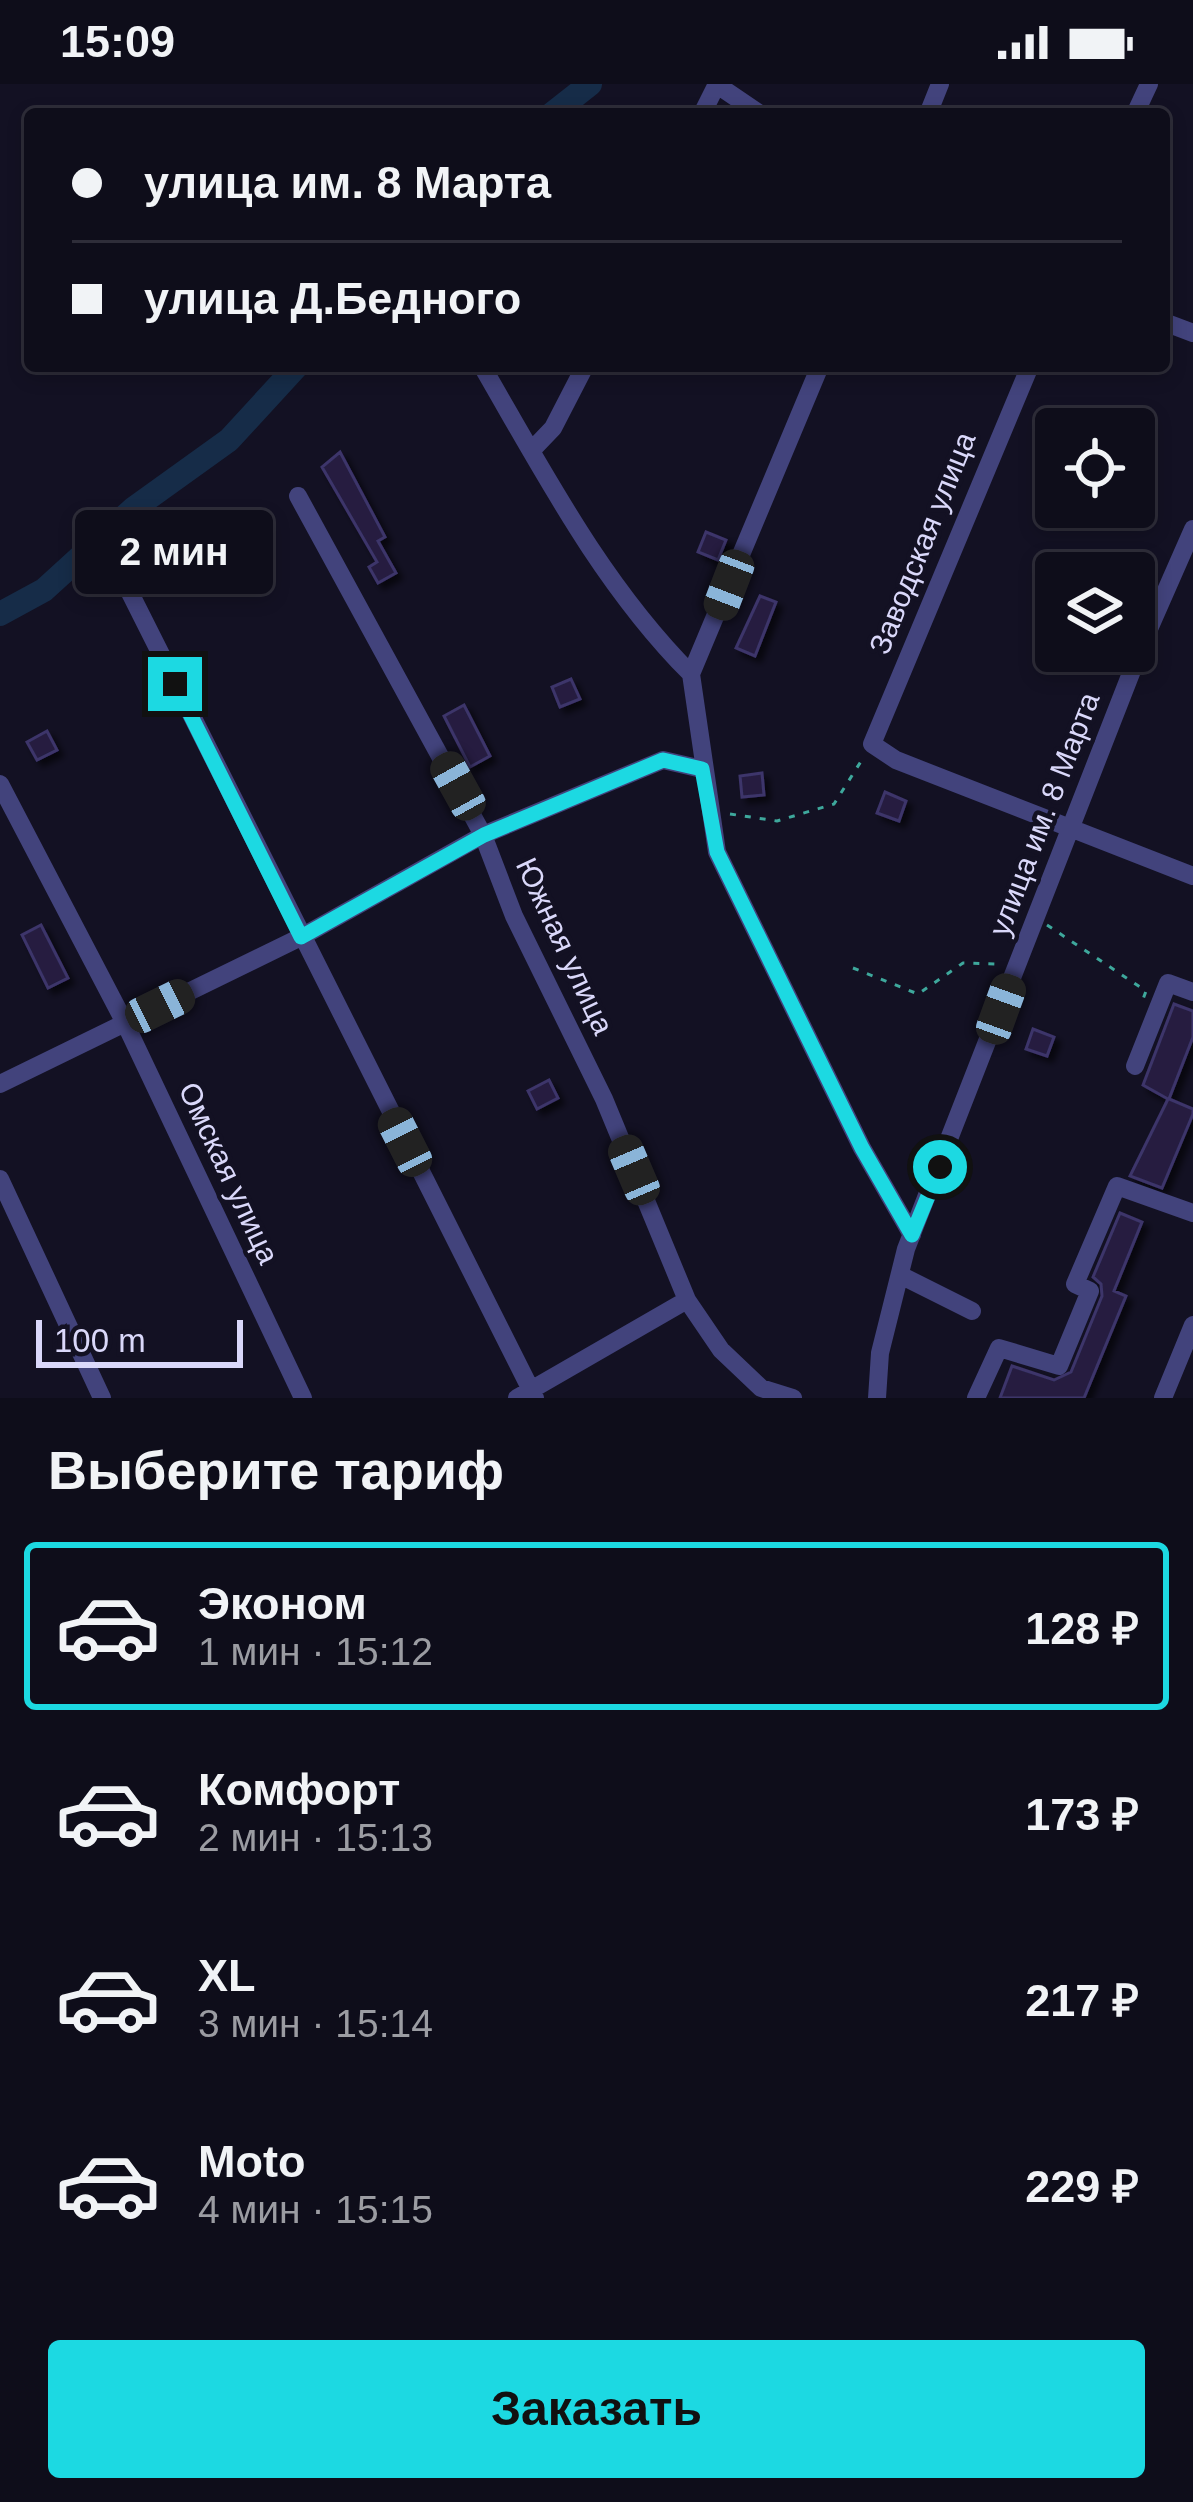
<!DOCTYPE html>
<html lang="ru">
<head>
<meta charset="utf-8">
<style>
	:root { --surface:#0e0d1a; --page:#1c1b27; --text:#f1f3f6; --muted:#9b9ca2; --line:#2e2d39; --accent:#1cd9e2 }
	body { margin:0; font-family:Arial,sans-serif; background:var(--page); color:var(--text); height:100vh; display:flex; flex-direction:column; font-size:45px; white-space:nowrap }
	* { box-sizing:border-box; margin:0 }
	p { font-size:39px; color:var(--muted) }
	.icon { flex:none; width:66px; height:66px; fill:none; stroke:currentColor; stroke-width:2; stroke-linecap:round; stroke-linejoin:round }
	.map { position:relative; height:1314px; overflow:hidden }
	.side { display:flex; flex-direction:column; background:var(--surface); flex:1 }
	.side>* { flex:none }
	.guide { position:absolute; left:24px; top:24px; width:1146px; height:264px; border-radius:12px; box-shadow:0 6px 18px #0003,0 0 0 3px var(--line); display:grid; align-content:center; height:264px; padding:0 48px; background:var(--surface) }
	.buttons { position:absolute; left:1035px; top:324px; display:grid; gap:24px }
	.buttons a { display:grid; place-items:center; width:120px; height:120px; border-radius:12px; background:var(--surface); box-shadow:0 6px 18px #0003,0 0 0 3px var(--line); font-size:60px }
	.scale { position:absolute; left:36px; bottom:30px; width:207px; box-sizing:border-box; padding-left:12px; border:6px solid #dad8fa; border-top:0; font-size:33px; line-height:42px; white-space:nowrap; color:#dad8fa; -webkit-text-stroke:9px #131123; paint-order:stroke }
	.end { position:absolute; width:54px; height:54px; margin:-27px; border:15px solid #1cd9e2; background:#111; box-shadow:0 0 0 6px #111 }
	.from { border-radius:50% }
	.bubble { position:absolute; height:84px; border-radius:12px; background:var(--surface); box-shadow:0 6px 18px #0003,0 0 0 3px var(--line); font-size:39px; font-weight:800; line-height:84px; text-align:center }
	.car { position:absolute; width:36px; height:72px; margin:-36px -18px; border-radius:15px; box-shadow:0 0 9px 3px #0007; background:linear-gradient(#222 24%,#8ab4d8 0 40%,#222 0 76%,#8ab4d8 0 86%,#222 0) }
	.guide b { display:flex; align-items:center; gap:42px; height:114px; font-size:45px }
	.guide b+b { border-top:3px solid var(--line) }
	.guide i { width:30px; height:30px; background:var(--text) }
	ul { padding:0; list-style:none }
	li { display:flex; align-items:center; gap:36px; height:168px; margin:0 24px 18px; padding:0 24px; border:6px solid transparent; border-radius:12px }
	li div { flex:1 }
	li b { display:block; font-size:45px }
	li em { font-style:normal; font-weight:800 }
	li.active { border-color:var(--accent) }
	li>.icon { width:108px; height:108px; stroke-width:1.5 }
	h2 { padding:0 48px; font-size:54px; line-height:144px }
	.action { display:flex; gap:24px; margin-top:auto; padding:24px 48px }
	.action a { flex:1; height:138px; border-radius:12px; background:var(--accent); color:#111; font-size:48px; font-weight:800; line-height:138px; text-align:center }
	.status { display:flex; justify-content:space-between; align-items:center; height:84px; padding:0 60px; background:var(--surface); direction:ltr }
	.status svg { height:33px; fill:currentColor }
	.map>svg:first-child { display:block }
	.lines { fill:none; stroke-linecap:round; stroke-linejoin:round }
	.river { stroke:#162c48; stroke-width:24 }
	.building { fill:#251f41; stroke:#3c346a; stroke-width:3; filter:url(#shadow) }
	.path { stroke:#3ea89c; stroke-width:3; stroke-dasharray:6 9; stroke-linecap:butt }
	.minor { stroke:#42437c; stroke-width:18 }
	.route { stroke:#1cd9e2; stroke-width:15 }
	.labels { text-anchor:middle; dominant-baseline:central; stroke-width:9; stroke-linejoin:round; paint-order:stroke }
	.street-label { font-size:30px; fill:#dad8fa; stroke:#131123 }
</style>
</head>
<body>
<div class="status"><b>15:09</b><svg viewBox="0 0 49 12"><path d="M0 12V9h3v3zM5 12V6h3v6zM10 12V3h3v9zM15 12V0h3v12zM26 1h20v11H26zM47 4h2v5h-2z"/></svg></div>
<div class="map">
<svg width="1193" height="1314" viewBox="0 0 1193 1314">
	<defs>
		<filter id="shadow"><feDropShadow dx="5.5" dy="5.5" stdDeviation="3" flood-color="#0009"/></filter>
	</defs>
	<rect width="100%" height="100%" fill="#131123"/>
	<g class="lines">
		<path class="river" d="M552 30 590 0
			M0 530 44 506 133 425 229 356 297 282"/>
	</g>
	<path class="building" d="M340 368 385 453 378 457 396 489 378 499 369 483 377 478 322 383Z
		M706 448 726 456 718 476 698 468Z
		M760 512 776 518 755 572 736 564Z
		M571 595 580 615 560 623 552 603Z
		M464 621 490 672 470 683 444 632Z
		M47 647 57 666 37 676 27 658Z
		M762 689 764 711 742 713 740 692Z
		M885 708 906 717 899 737 877 729Z
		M41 841 68 894 48 904 22 851Z
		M1174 920 1193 927V953L1169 1015 1193 1025V1030L1162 1104 1130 1092 1168 1015 1143 1001Z
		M1033 945 1054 953 1047 972 1026 965Z
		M549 996 558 1014 537 1025 528 1007Z
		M1120 1129 1142 1138 1114 1207 1126 1212 1084 1314H1000L1012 1282 1054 1296 1071 1288 1102 1212 1101 1200 1093 1193Z"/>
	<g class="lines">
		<path class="path" d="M730 730 777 737 834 720 865 671
			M1047 841 1146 907 1141 921
			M853 884 918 910 963 879 997 880"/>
		<path class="minor" d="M716 0 760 30
			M702 30 717 0
			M928 30 940 0
			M1135 30 1149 0
			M1164 238 1193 249
			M482 282C544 389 603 502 691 590
			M1030 282 872 660 896 676 1193 792
			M531 367 553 344 585 282
			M298 412 483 751 514 832 604 1015 687 1216 721 1266 761 1304 793 1314
			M112 473 535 1314
			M691 590 717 768 862 1064 912 1151
			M691 590 820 282
			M0 700 125 939 303 1314
			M1135 982 1168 899 1193 908
			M0 1000 301 853 483 751 663 676 702 685
			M0 1095 102 1314
			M900 1191 972 1227
			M517 1314 687 1216
			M877 1314 880 1269 906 1165 1142 561 1193 445
			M976 1314 999 1264 1059 1282 1090 1207 1075 1200 1117 1102 1193 1129
			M1163 1314 1193 1241"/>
	</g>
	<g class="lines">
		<path class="route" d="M175 600 301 853 484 751 663 676 702 685 717 768 862 1064 912 1151 940 1083"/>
	</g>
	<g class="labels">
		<g class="street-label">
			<text transform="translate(922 459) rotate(-68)">Заводская улица</text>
			<text transform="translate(1044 730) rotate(-69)">улица им. 8 Марта</text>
			<text transform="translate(565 862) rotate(65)">Южная улица</text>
			<text transform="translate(229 1089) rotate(65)">Омская улица</text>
		</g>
	</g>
</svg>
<div class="buttons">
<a><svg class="icon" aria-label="locate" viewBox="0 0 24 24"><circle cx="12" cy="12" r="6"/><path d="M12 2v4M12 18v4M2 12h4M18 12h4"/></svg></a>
<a><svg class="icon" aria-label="layers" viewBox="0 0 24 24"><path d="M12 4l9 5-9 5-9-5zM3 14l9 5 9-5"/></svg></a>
</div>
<div class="scale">100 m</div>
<i class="end from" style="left:940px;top:1083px"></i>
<i class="end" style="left:175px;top:600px"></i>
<div class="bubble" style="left:75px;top:426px;width:198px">2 мин</div>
<i class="car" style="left:729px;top:501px;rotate:201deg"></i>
<i class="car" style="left:458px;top:702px;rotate:331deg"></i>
<i class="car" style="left:160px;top:922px;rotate:64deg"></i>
<i class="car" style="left:1001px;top:925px;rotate:20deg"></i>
<i class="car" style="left:405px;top:1058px;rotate:333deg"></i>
<i class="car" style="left:634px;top:1086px;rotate:337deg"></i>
<div class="guide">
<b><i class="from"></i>улица им. 8 Марта</b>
<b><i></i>улица Д.Бедного</b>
</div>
</div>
<section class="side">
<h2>Выберите тариф</h2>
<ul>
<li class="active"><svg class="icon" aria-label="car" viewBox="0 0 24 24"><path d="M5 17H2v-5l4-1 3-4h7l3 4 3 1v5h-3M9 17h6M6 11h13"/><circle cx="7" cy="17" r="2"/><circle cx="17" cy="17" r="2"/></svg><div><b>Эконом</b><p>1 мин · 15:12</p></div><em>128 ₽</em></li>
<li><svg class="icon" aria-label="car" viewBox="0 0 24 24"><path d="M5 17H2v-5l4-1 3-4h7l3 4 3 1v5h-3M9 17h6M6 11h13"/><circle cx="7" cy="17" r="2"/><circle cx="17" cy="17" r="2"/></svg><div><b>Комфорт</b><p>2 мин · 15:13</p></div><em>173 ₽</em></li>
<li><svg class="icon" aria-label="car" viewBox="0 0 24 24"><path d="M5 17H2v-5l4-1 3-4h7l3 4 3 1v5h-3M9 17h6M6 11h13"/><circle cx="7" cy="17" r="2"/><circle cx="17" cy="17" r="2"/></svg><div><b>XL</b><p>3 мин · 15:14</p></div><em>217 ₽</em></li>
<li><svg class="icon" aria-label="car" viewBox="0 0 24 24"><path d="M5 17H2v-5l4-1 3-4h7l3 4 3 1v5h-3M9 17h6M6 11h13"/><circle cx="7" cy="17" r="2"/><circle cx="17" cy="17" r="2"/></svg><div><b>Moto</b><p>4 мин · 15:15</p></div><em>229 ₽</em></li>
</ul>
<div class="action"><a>Заказать</a></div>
</section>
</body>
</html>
